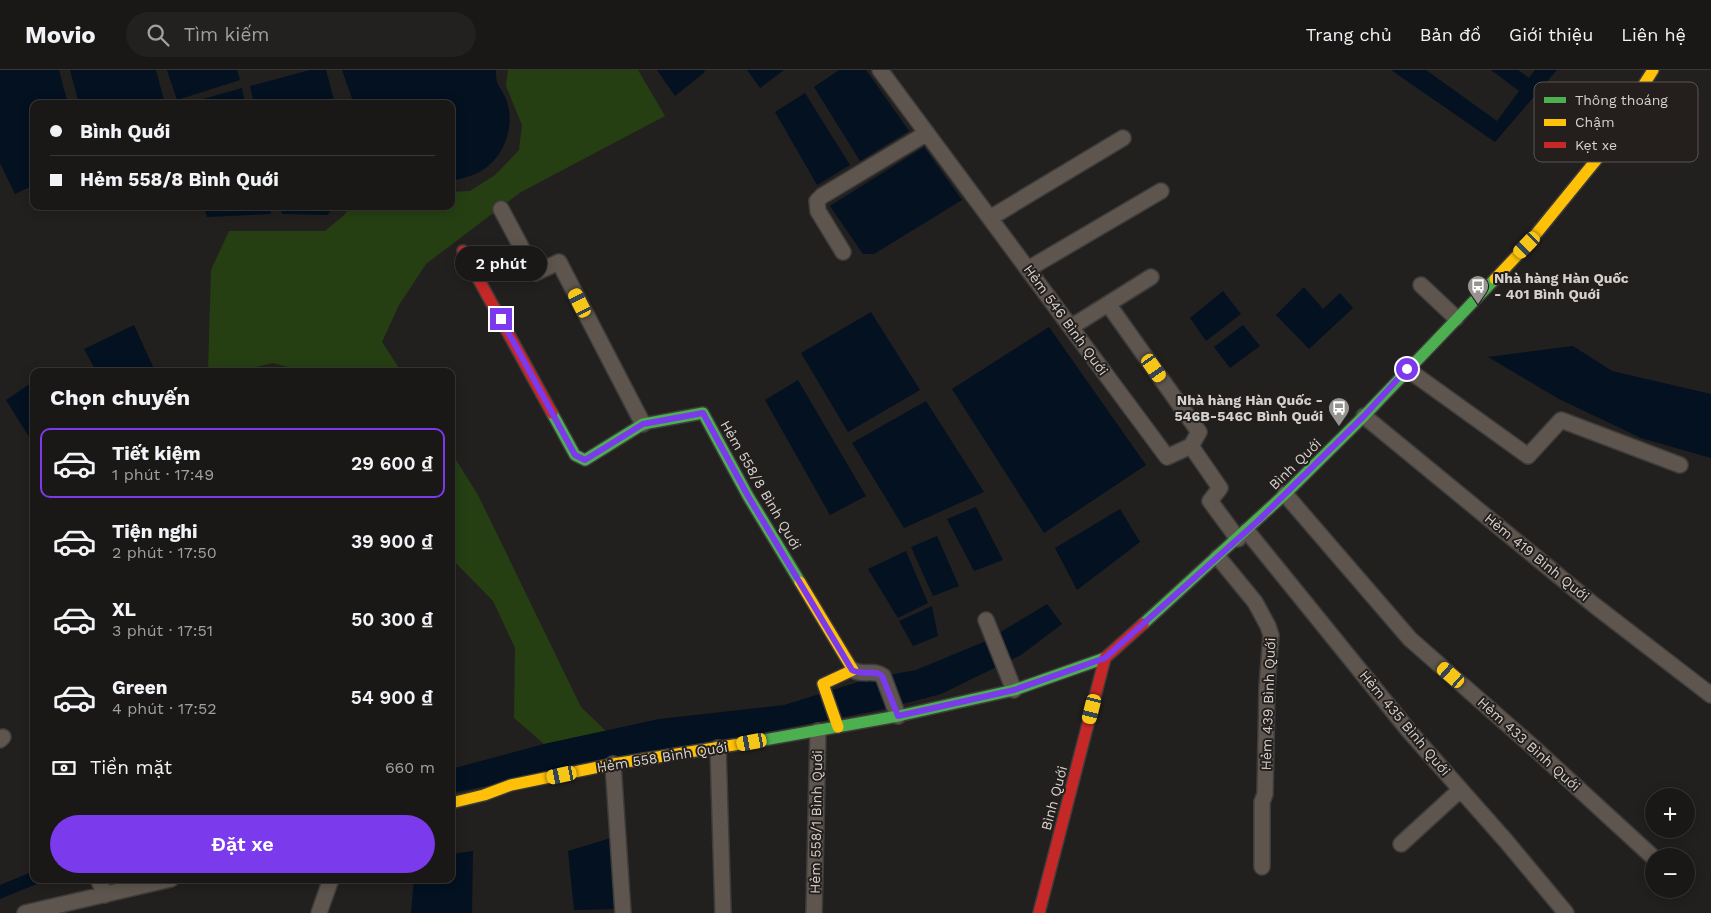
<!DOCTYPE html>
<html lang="vi">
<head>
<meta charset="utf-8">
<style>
	:root { --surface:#1a1816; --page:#23211f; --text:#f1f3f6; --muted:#9fa0a1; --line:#383735; --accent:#7c3aed }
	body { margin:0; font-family:"Work Sans",sans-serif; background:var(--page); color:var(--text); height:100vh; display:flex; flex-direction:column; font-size:19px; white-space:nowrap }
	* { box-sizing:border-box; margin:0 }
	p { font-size:16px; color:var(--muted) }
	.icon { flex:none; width:28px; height:28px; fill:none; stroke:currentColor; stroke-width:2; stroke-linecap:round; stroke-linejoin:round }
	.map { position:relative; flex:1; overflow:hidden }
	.side { position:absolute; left:30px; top:298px; width:425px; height:515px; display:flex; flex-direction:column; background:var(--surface); border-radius:10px; box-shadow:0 2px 12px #0003,0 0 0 1px var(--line) }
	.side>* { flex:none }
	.guide { position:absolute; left:30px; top:30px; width:425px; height:110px; border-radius:10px; box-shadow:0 2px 12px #0003,0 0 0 1px var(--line); display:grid; align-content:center; height:110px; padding:0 20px; background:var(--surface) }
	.tools { position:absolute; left:1645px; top:718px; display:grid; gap:10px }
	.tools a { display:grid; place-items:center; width:50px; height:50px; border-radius:50%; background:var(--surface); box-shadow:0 2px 12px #0003,0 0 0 1px var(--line); font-size:25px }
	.end { position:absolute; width:22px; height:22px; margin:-11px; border:6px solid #7c3aed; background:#fff; box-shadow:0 0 0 2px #fff }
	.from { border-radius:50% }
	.bubble { position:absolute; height:35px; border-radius:18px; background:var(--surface); box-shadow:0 2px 12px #0003,0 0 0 1px var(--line); font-size:16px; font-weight:600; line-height:35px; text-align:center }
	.car { position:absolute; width:15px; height:30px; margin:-15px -8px; border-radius:6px; box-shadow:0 0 4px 1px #0007; background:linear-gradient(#f5c518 24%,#345 0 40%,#f5c518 0 76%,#345 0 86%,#f5c518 0) }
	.guide b { display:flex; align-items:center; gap:18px; height:48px; font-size:19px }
	.guide b+b { border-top:1px solid var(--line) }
	.guide i { width:12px; height:12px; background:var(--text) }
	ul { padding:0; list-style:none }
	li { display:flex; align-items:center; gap:15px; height:70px; margin:0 10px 8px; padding:0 10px; border:2px solid transparent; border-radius:10px }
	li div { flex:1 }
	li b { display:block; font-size:19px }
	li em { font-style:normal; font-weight:600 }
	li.active { border-color:var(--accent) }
	li>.icon { width:45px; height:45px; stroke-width:1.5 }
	h2 { padding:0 20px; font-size:22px; line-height:60px }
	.pay { display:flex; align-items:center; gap:12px; height:55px; padding:0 20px; font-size:19px }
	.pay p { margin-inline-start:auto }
	.cta { display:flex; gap:10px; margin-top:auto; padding:10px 20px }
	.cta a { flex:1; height:58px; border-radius:30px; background:var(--accent); color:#fff; font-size:20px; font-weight:600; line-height:58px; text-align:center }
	header { display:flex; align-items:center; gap:30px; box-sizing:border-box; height:70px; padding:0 25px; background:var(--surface); border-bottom:1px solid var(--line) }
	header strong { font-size:24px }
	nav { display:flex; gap:28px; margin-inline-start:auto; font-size:18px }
	.search { width:350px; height:45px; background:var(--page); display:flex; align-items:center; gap:12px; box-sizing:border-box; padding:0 18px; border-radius:28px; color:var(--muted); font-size:19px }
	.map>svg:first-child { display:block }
	.green { fill:#253f13 }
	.water { fill:#031120 }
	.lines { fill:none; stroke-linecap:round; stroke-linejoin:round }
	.street-casing { stroke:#3e3c3b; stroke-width:18 }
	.fast-casing { stroke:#3e3c3b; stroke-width:14 }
	.slow-casing { stroke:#3e3c3b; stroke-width:14 }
	.jam-casing { stroke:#3e3c3b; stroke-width:14 }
	.street { stroke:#5e564e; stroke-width:15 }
	.fast { stroke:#4caf50; stroke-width:11 }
	.slow { stroke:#ffc107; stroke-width:11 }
	.jam { stroke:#c62828; stroke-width:11 }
	.route { stroke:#7c3aed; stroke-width:6 }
	.labels { text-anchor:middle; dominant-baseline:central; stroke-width:4; stroke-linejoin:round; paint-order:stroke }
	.poi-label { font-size:14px; font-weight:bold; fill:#d4d1ce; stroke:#241f1c; text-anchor:start }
	.street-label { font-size:14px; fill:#d4d1ce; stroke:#241f1c }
	.key { fill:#241f1c; stroke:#595451; stroke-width:1 }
	.key-label { font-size:14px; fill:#d4d1ce }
</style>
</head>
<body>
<header>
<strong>Movio</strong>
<div class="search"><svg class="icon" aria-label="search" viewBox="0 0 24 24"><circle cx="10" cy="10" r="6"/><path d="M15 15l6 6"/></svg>Tìm kiếm</div>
<nav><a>Trang chủ</a><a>Bản đồ</a><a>Giới thiệu</a><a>Liên hệ</a></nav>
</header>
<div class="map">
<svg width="1711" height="843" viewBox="0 0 1711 843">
	<rect width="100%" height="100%" fill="#22201e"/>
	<path class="green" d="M508 0H638L665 46 521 122 426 194 399 235 382 272 401 301H303L273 293 240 301H208L211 200 229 161H325L344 145 351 136H451V122L470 121 495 105 519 80 522 55 506 16Z
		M451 382 478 425 581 637 606 661 544 674 514 648 515 578 493 531 451 488Z"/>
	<path class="water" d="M0 0H59L68 34H34V115L15 124 0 93Z
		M70 0H156L165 34H79Z
		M167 0H237L240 10 177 30Z
		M310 0H326L335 34H254L250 16Z
		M342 0H496C496 4 496 8 497 12 499 18 504 23 506 29 515 52 507 81 487 97 477 105 464 108 451 111V34H354Z
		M657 0H704L705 2 675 26Z
		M747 0H784L760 18Z
		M839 0H866L909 61 860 91 814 17Z
		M1391 0H1426L1497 51 1519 21 1491 0H1518L1529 8 1535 0H1557L1495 72Z
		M242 18 245 34H185Z
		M805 23 850 95 817 115 775 42Z
		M924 77 962 130 874 184H863L830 136Z
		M204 136H269L271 144 207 147Z
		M280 136H333L328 145 282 144Z
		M1304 217 1323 239 1340 223 1353 238 1309 279 1276 245Z
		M1223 221 1241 244 1206 271 1190 248Z
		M871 242 920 320 848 362 801 283Z
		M134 255 155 301H96L84 279Z
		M1243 255 1260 276 1230 298 1214 277Z
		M1049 257 1146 395 1044 463 952 319Z
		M1573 276 1612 301 1711 324V388L1641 368 1559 329 1488 287Z
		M798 310 866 426 830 445 765 330Z
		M34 311V375L6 330Z
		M926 331 984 422 904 458 852 373Z
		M976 437 1003 490 974 501 947 449Z
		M1120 439 1140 472 1077 520 1055 478Z
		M937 466 959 516 933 526 911 477Z
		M906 481 928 533 898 548 868 499Z
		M1047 534 1062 554 1021 585 941 624 880 640 451 723V699L544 674 659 649 784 635 868 609 916 600 986 571Z
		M932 536 938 566 913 576 899 551Z
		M614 767 619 839 574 840 568 781Z
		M473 781 472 843H411L414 809H451V784Z
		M34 801V809H49L0 829V815Z"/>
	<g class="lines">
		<g class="street-casing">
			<path id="street" d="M880 0 1167 387 1191 376 1220 418 1210 431 1238 469
				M501 139 535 203 559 192 643 354
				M990 148 1123 68
				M843 182 818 141 817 131 822 126 927 63
				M1028 199 1161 121
				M1421 215 1456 248
				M1108 234 1199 362 1191 376
				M1071 257 1151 207
				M1407 299 1528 386 1561 350 1680 395
				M1364 346 1594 535 1711 625
				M1285 424 1410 569 1533 677 1654 788
				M1247 461 1409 661 1506 771 1566 843
				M1218 487 1255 532 1268 556 1271 565 1267 617 1265 724 1262 732V797
				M986 550 1014 620
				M853 600C862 606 874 599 883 606L898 646
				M0 670 3 667
				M718 678 723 843
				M613 694 623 843
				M1401 774 1460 720
				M98 809 105 825
				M25 843 171 809
				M319 843 331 809
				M814 843 818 661"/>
		</g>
		<g class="fast-casing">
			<path id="fast" d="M552 343 575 385 585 390 643 354 703 343 748 426 800 512
				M1143 554 1285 424 1364 346 1495 209
				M759 671 898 646 1014 620 1105 588"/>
		</g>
		<g class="slow-casing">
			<path id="slow" d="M1495 209 1527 175 1597 89 1653 0
				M800 512 853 600 823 614 838 657
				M451 733 484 725 511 715 613 694 759 671"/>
		</g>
		<g class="jam-casing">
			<path id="jam" d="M463 181 552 343
				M1039 843 1105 588 1143 554"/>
		</g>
		<use href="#street" class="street"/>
		<use href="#fast" class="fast"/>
		<use href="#slow" class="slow"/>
		<use href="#jam" class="jam"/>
	</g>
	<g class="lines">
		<path class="route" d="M501 249 575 385 585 390 643 354 703 343 748 426 852 600C862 606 874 599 882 606L898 646 1014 620 1105 588 1260 449 1364 346 1407 299"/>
	</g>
	<defs>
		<g id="bus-pin" transform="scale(1.125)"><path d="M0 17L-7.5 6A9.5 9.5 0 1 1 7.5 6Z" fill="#969390" stroke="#241f1c"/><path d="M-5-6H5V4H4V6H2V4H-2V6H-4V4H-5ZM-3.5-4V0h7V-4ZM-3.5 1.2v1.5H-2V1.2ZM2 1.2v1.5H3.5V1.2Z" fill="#fff"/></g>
	</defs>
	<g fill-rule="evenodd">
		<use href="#bus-pin" x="1478" y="216"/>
		<use href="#bus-pin" x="1339" y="338"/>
	</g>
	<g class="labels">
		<g class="poi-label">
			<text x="1494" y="208">Nhà hàng Hàn Quốc<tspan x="1494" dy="16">- 401 Bình Quới</tspan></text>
			<text x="1323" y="330" text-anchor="end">Nhà hàng Hàn Quốc -<tspan x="1323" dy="16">546B-546C Bình Quới</tspan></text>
		</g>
		<g class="street-label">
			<text transform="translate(1066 250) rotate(54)">Hẻm 546 Bình Quới</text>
			<text transform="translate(1295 394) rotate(-44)">Bình Quới</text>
			<text transform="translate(761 415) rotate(60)">Hẻm 558/8 Bình Quới</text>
			<text transform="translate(1537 487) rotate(39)">Hẻm 419 Bình Quới</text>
			<text transform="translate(1268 634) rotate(-88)">Hẻm 439 Bình Quới</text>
			<text transform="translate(1405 653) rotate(50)">Hẻm 435 Bình Quới</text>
			<text transform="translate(1529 674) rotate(42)">Hẻm 433 Bình Quới</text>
			<text transform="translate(662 687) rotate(-9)">Hẻm 558 Bình Quới</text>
			<text transform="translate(1054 728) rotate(-75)">Bình Quới</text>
			<text transform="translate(816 752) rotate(-89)">Hẻm 558/1 Bình Quới</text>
		</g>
	</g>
	<rect x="1534" y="12" width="164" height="80" rx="8" class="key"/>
	<rect x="1544" y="27" width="22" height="6" fill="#4caf50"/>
	<rect x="1544" y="49" width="22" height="7" fill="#ffc107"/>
	<rect x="1544" y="72" width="22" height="6" fill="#c62828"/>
	<g class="key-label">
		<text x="1575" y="35">Thông thoáng</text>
		<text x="1575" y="57">Chậm</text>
		<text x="1575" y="80">Kẹt xe</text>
	</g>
</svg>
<div class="tools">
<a>+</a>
<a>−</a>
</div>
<i class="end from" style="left:1407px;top:299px"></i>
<i class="end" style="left:501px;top:249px"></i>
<div class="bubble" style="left:455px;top:176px;width:92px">2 phút</div>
<i class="car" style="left:1527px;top:175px;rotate:224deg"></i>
<i class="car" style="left:580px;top:233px;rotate:333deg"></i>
<i class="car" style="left:1154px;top:298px;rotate:145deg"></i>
<i class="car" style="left:1451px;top:605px;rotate:311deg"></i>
<i class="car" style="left:1092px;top:639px;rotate:194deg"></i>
<i class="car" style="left:752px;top:672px;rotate:260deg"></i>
<i class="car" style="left:562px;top:705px;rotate:258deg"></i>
<div class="guide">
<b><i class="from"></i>Bình Quới</b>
<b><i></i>Hẻm 558/8 Bình Quới</b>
</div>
<section class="side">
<h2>Chọn chuyến</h2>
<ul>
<li class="active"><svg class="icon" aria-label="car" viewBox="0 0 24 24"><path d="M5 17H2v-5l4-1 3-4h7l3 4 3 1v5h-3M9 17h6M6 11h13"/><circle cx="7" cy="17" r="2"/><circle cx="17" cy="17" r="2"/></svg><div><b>Tiết kiệm</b><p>1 phút · 17:49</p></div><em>29 600 ₫</em></li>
<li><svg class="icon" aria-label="car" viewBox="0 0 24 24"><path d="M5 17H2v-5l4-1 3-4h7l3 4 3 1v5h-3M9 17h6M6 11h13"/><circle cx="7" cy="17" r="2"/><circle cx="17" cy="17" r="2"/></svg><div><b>Tiện nghi</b><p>2 phút · 17:50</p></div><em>39 900 ₫</em></li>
<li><svg class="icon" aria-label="car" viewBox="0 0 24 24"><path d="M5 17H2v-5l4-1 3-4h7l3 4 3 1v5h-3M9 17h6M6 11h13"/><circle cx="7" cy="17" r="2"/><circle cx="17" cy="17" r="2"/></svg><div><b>XL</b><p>3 phút · 17:51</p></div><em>50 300 ₫</em></li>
<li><svg class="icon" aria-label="car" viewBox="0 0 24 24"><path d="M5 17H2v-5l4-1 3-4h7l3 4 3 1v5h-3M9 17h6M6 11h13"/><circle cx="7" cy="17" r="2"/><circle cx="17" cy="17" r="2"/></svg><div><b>Green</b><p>4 phút · 17:52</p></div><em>54 900 ₫</em></li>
</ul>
<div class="pay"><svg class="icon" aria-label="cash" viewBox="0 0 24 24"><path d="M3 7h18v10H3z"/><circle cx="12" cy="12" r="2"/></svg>Tiền mặt<p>660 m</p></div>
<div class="cta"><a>Đặt xe</a></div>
</section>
</div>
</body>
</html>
